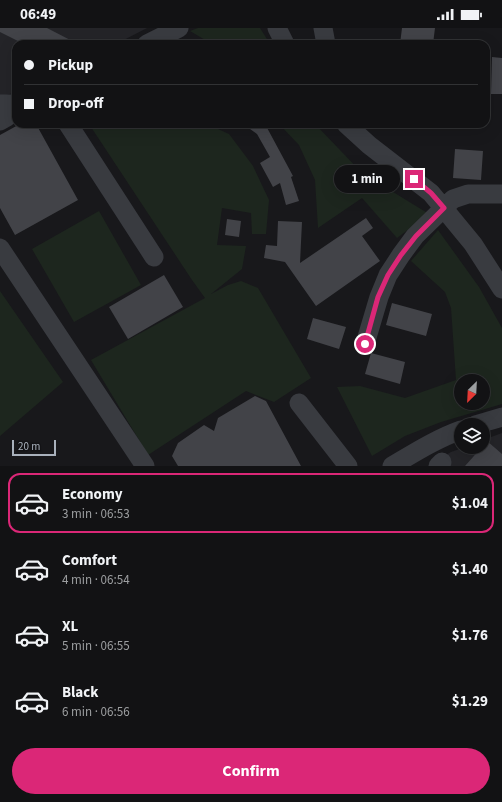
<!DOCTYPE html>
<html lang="en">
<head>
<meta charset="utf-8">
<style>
	:root { --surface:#121214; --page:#1f2022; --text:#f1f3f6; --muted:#9c9ea0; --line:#313234; --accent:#db2777 }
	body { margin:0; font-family:"Source Sans 3",sans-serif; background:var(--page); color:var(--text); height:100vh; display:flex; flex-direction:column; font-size:15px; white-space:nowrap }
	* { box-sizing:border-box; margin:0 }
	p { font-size:13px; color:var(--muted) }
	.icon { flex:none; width:22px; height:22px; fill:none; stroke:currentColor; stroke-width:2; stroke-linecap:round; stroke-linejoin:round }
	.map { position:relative; height:438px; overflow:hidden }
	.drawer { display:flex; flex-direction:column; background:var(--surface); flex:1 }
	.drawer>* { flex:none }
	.guide { position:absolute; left:12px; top:12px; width:478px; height:88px; border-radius:12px; box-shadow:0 4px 16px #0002,0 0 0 1px var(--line); display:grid; align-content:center; height:88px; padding:0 12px; background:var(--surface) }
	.needle { width:26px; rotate:204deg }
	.controls { position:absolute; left:454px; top:346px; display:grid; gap:8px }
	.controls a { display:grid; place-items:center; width:36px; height:36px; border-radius:50%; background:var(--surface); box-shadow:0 4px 16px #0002,0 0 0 1px var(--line); font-size:20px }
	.scale { position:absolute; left:12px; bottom:10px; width:44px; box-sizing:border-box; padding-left:4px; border:2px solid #a9b1bc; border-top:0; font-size:11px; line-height:14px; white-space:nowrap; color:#a9b1bc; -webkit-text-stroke:3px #131316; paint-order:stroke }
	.end { position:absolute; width:18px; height:18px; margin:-9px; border:5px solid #db2777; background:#fff; box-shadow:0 0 0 2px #fff }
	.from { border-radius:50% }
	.bubble { position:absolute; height:28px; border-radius:14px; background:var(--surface); box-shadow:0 4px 16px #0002,0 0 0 1px var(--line); font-size:13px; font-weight:700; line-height:28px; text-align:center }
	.guide b { display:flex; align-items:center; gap:14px; height:38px; font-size:15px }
	.guide b+b { border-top:1px solid var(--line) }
	.guide i { width:10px; height:10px; background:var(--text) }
	ul { padding:7px 0 0; list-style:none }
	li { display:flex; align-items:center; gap:12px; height:60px; margin:0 8px 6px; padding:0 4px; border:2px solid transparent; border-radius:12px }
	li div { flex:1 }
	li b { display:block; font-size:15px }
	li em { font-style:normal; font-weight:700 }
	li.on { border-color:var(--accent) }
	li>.icon { width:36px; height:36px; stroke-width:1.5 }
	.primary-button { display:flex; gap:8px; margin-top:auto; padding:8px 12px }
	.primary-button a { flex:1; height:46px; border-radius:24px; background:var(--accent); color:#fff; font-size:16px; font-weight:700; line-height:46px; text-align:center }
	.status { display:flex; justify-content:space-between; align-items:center; height:28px; padding:0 20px; background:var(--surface); direction:ltr }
	.status svg { height:11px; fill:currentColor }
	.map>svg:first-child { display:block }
	.built { fill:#242428 }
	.green { fill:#1d261e; fill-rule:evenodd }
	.building { fill:#424348 }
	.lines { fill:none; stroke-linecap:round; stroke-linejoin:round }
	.minor { stroke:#393b40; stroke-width:19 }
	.route { stroke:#db2777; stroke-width:5 }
</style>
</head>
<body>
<div class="status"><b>06:49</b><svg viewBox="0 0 49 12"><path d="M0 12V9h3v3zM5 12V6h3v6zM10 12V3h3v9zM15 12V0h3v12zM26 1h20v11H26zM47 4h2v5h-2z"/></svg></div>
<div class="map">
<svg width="502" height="438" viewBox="0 0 502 438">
	<rect width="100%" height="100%" fill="#18181b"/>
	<path class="built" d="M0 0H147L116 16H16V64L0 69Z
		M502 405V438H428L451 424 465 419H483V412Z"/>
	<path class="green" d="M198 0H260L270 16H212L190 3Z
		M89 96H207L229 106 253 138 269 172 266 206H252L251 185 222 180 217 217 246 218 242 241 211 266 228 257 241 253 258 260 311 350 274 374 246 363 148 427 91 332 205 270 192 252Z
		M279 96H315L362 145 429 186 397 210 362 170 318 200 315 152 299 117Z
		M99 183 141 257 74 294 32 221Z
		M438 202 479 259 502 300V376L441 394 405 408 372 428 337 359 360 358 405 370 456 352 451 280 445 264 411 233ZM461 353H483V375H461Z
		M0 263 63 354 0 408Z"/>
	<path class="building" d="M0 0H47L78 16H24L0 4Z
		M402 0H435L433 16H400Z
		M492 29 502 30V66H491Z
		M20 96H36L78 172 15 207 0 180V107Z
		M243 96H265L293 148 291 149 299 173 286 177 280 155 273 159 260 135 270 129 257 106Z
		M455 121 483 123 481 152 453 150Z
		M366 190 373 200 362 208 380 233 316 278 285 234 264 230 266 217 277 218 278 193 302 194 300 235Z
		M227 191 241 193 239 209 225 207Z
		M164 247 183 279 128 311 109 279Z
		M392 275 432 286 426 308 386 297Z
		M313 290 346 299 339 321 307 311Z
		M371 325 405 334 400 356 365 346Z
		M255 368 266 373 301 438H178L172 428 178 415 204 397 214 403 218 390Z
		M487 413 502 426V438H465L482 419H483V418Z"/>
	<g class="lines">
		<path class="minor" d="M277 0 285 16
			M323 0 326 16
			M147 16 179 0
			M0 76H16
			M0 93 7 89
			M68 96 154 229
			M346 96 369 117 431 165 473 216 502 261
			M0 220 145 438
			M365 316 379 269 388 247 401 227 415 208 453 171 468 166H502
			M299 375 348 438
			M475 397 502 389
			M392 438C414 425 436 411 461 402
			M438 438 442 434"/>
	</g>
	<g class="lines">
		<path class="route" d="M365 316 378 269 388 247 401 227 416 208 444 180 431 165 414 151"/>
	</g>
</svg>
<div class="controls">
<a><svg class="needle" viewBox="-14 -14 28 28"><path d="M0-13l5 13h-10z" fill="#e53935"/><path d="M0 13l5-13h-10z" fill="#9c9ea0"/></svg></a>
<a><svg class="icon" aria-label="layers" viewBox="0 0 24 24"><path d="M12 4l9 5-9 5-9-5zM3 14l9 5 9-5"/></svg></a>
</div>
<div class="scale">20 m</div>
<i class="end from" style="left:365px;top:316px"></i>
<i class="end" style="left:414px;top:151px"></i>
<div class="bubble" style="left:334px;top:137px;width:66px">1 min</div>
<div class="guide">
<b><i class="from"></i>Pickup</b>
<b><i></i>Drop-off</b>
</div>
</div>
<section class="drawer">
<ul>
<li class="on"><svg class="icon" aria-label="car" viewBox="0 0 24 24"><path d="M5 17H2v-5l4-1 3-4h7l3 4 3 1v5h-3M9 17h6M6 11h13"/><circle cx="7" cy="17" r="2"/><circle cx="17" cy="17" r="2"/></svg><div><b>Economy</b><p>3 min · 06:53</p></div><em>$1.04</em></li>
<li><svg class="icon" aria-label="car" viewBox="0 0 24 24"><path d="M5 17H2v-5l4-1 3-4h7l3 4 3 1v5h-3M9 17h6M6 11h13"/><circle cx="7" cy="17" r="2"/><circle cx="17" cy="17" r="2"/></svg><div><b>Comfort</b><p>4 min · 06:54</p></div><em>$1.40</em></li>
<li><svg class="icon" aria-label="car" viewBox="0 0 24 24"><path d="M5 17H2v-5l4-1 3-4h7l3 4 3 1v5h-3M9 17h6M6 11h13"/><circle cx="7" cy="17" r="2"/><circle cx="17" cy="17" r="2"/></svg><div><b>XL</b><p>5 min · 06:55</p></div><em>$1.76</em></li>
<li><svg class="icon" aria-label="car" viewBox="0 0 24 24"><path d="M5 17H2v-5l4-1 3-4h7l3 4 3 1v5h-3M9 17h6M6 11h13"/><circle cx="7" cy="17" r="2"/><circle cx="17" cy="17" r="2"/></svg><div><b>Black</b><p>6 min · 06:56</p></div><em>$1.29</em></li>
</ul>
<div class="primary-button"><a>Confirm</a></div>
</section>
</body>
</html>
